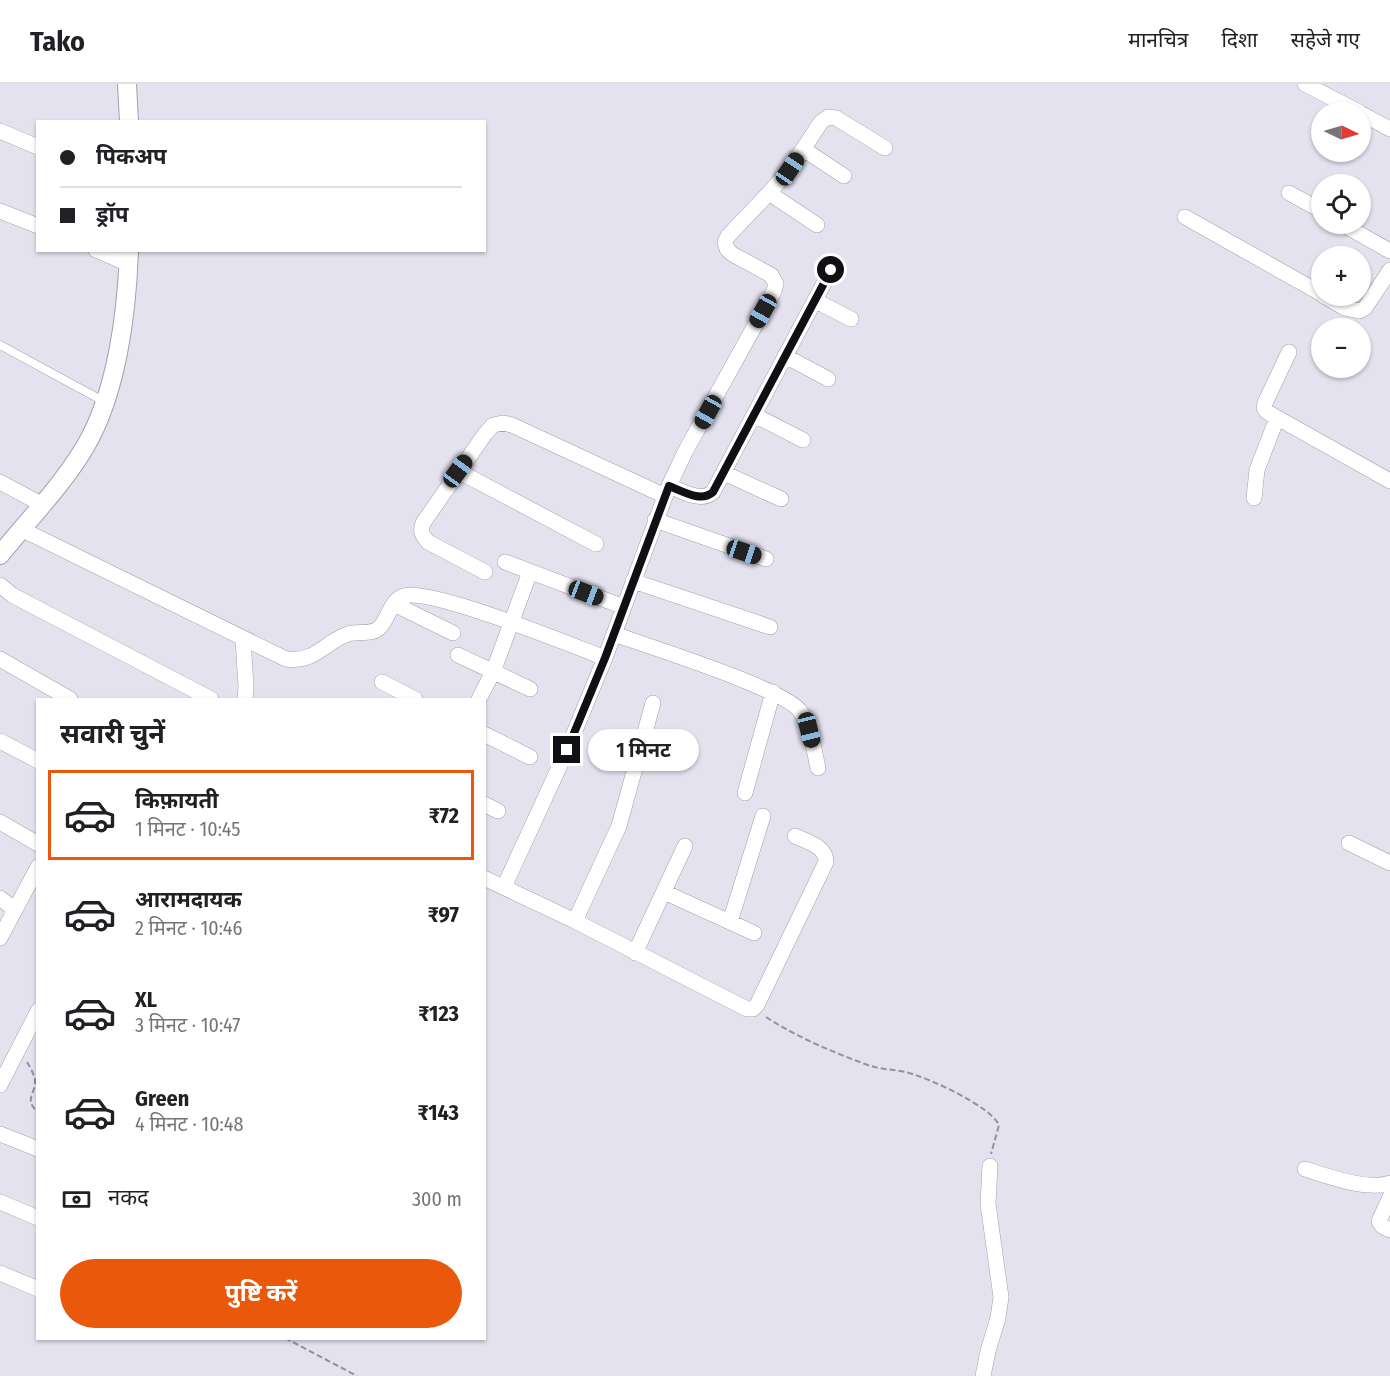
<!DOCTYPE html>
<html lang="hi">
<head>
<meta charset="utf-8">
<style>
	:root { --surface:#fff; --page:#f6f6f6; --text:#202124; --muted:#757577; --line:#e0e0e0; --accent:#ea580c }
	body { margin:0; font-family:"Fira Sans Condensed","Noto Sans Devanagari",sans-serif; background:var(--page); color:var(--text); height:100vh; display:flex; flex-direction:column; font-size:22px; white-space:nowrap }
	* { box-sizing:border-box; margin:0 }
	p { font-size:20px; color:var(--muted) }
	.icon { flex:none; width:33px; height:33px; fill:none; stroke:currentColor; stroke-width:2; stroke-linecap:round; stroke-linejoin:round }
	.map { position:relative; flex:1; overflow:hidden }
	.sheet { position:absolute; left:36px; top:614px; width:450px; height:642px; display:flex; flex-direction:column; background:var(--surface); border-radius:0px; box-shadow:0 2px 4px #0004 }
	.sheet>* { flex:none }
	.guide { position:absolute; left:36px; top:36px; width:450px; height:132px; border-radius:0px; box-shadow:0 2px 4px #0004; display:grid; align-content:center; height:132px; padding:0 24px; background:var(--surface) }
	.needle { width:39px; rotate:95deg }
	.tools { position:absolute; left:1311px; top:18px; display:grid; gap:12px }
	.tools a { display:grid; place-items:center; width:60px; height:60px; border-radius:50%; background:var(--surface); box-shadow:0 2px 4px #0004; font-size:30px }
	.end { position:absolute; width:27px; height:27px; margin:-14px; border:8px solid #110f14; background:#fff; box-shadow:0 0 0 3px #fff }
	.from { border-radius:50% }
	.bubble { position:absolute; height:42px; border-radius:21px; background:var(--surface); box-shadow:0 2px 4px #0004; font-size:20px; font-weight:700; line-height:42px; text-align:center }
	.car { position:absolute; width:18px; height:36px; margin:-18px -9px; border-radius:8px; box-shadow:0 0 4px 2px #0007; background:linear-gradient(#222 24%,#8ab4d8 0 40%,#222 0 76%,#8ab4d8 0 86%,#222 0) }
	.guide b { display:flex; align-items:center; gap:21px; height:57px; font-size:22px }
	.guide b+b { border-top:2px solid var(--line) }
	.guide i { width:15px; height:15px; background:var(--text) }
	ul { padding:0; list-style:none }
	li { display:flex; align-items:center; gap:18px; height:90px; margin:0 12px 9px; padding:0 12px; border:3px solid transparent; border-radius:0px }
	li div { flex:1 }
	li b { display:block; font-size:22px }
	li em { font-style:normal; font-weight:700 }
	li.current { border-color:var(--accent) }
	li>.icon { width:54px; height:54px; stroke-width:1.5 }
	h2 { padding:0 24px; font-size:27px; line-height:72px }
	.pay { display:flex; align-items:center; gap:15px; height:66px; padding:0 24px; font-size:22px }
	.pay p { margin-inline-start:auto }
	.action { display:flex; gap:12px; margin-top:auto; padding:12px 24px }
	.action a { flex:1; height:69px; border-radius:36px; background:var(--accent); color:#fff; font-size:24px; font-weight:700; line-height:69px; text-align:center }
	header { display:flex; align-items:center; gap:36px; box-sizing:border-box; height:84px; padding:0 30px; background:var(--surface); border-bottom:2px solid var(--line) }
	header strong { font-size:28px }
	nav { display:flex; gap:33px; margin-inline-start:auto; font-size:21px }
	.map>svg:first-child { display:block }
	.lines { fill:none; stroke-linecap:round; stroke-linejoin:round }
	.service-casing { stroke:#a29fac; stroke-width:9 }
	.minor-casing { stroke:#a29fac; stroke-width:16 }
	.tertiary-casing { stroke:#a29fac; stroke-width:20 }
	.path { stroke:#94919c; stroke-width:2; stroke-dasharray:6 3; stroke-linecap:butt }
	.service { stroke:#fff; stroke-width:8 }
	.minor { stroke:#fff; stroke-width:15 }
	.tertiary { stroke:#fff; stroke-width:18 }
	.route { stroke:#110f14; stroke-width:8 }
</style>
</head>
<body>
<header>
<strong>Tako</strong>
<nav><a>मानचित्र</a><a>दिशा</a><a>सहेजे गए</a></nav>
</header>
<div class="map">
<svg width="1390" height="1292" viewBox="0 0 1390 1292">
	<rect width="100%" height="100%" fill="#e5e2f0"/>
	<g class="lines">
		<g class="service-casing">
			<path id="service" d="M0 261 105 318"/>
		</g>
		<g class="minor-casing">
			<path id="minor" d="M1305 0 1359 28
				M1360 29 1390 45
				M0 47 38 63
				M803 65 844 92
				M769 109 817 141
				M1289 109 1322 127
				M0 127 38 142
				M1185 133 1322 210
				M1342 140 1390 167
				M96 166 128 180
				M1324 212 1345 224 1359 227 1365 224 1390 186
				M816 217 851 235
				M1289 268 1265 319 1264 324 1267 328 1390 397
				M785 272 828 295
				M754 331 803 356
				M458 387 596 460
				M724 389 781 415
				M0 398 43 421
				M669 402C682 407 701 419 713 408L831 186
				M1254 414 1257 386 1277 334
				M655 436 766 475
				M21 445 286 575C316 579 324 558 348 550 358 547 372 551 379 544 389 535 390 516 404 512 432 504 571 561 605 574
				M505 478 624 523
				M485 488 428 458C422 451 420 448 423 439L485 350 493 341 503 339 512 341 665 412
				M633 497 770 543
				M0 501 12 511 211 615
				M394 520 453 549
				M614 550C647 562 785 605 800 627 811 643 814 666 818 684
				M243 554 246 603 245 615
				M458 571 530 605
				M0 575 70 615
				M382 598 415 615
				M479 615 493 588 530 488
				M484 650 530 673
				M0 657 38 677
				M745 709 773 608
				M484 720 498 727
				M0 738 38 760
				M1349 759 1390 779
				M484 794 575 837 747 925H753L757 921 826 778C826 762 807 758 795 752
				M504 803 567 666 605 574 669 402 685 368 774 207 776 200 771 191 732 170 727 165 725 158 728 152 769 109 790 85 821 38 828 33 836 34 885 64
				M664 808 754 849
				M0 814 15 826
				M575 837 619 742 653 619
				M730 838 763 732
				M0 854 38 783
				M635 869 685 762
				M0 1001 38 927
				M0 1050 38 1065
				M1305 1085C1326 1092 1368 1107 1390 1099
				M1390 1113 1379 1137 1382 1142 1390 1146
				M0 1118 38 1134
				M0 1189 38 1205
				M983 1292 988 1267 998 1234 1001 1213 988 1120 990 1082"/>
		</g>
		<g class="tertiary-casing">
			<path id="tertiary" d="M127 0 129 38
				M0 471C29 435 61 403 85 363 117 309 127 228 129 166"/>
		</g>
		<path class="path" d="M766 933C797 953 830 967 865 980 880 986 895 985 909 989 931 995 990 1022 999 1041L991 1070
			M27 978C30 983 34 990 35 996 36 1010 23 1016 38 1028
			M285 1254 357 1292"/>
		<use href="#service" class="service"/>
		<use href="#minor" class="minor"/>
		<use href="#tertiary" class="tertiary"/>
	</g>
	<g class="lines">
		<path class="route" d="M567 666 605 574 669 402C682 407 701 419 713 408L831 186"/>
	</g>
</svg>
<div class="tools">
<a><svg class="needle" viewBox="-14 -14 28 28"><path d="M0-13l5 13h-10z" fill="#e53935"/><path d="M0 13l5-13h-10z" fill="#757577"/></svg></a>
<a><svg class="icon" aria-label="locate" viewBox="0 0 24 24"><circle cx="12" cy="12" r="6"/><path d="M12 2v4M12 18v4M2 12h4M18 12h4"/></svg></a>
<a>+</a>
<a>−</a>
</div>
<i class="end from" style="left:831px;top:186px"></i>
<i class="end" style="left:567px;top:666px"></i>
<div class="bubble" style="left:588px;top:645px;width:111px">1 मिनट</div>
<i class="car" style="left:790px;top:85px;rotate:34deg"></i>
<i class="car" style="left:763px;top:227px;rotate:209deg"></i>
<i class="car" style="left:708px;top:328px;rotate:209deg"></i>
<i class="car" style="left:458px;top:387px;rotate:36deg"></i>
<i class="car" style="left:744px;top:468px;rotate:109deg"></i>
<i class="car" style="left:586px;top:509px;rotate:111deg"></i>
<i class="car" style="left:809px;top:646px;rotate:166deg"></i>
<div class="guide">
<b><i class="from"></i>पिकअप</b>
<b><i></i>ड्रॉप</b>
</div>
<section class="sheet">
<h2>सवारी चुनें</h2>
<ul>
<li class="current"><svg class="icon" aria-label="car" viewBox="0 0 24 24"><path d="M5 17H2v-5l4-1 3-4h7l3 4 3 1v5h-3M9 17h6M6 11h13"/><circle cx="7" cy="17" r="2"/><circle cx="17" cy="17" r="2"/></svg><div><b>किफ़ायती</b><p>1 मिनट · 10:45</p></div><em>₹72</em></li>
<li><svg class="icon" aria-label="car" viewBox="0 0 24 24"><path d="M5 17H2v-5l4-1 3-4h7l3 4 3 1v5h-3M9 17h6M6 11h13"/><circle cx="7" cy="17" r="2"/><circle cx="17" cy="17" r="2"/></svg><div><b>आरामदायक</b><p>2 मिनट · 10:46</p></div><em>₹97</em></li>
<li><svg class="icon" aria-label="car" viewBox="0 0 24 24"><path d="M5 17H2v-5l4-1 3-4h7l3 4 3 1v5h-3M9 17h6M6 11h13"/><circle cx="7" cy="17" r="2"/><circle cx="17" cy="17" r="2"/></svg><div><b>XL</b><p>3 मिनट · 10:47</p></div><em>₹123</em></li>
<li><svg class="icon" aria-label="car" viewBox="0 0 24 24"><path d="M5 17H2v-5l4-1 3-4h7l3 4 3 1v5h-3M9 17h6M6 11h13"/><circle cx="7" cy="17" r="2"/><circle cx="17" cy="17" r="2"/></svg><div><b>Green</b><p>4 मिनट · 10:48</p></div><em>₹143</em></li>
</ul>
<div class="pay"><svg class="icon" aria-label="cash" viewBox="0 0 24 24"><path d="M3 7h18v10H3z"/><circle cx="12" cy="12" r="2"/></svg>नकद<p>300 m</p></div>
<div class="action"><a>पुष्टि करें</a></div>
</section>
</div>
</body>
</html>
